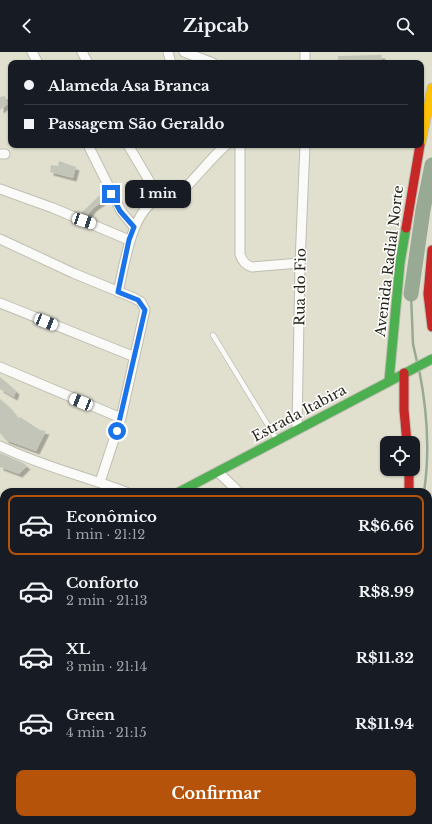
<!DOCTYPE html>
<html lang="pt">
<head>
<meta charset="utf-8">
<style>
	:root { --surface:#171b24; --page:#20242c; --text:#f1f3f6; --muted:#9ea1a6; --line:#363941; --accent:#b45309 }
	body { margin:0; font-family:"Libre Baskerville",serif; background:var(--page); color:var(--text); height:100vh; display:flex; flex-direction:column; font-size:15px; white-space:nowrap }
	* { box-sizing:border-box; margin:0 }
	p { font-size:13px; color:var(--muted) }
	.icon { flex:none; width:22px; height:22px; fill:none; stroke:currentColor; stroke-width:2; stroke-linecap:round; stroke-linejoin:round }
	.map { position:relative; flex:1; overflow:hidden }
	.details { position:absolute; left:0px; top:436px; width:432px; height:336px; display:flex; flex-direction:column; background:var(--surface); border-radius:12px 12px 0 0; box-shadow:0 1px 3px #0004 }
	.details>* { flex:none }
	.top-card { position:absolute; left:8px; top:8px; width:416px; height:88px; border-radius:8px; box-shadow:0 1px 3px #0004; display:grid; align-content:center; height:88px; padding:0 16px; background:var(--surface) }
	.tools { position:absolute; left:380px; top:384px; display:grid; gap:8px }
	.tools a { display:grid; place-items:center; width:40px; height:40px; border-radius:8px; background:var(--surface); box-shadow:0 1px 3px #0004; font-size:20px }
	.end { position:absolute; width:18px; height:18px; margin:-9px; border:5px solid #1a73e8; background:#fff; box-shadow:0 0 0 2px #fff }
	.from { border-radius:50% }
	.bubble { position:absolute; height:28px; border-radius:8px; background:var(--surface); box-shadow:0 1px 3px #0004; font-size:13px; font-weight:700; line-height:28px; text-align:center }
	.car { position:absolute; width:12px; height:24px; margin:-12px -6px; border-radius:5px; box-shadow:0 0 3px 1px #0007; background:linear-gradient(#fff 24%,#345 0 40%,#fff 0 76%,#345 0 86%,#fff 0) }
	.top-card b { display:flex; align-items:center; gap:14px; height:38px; font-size:15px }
	.top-card b+b { border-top:1px solid var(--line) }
	.top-card i { width:10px; height:10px; background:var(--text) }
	ul { padding:7px 0 0; list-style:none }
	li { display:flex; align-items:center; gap:12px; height:60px; margin:0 8px 6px; padding:0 8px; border:2px solid transparent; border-radius:8px }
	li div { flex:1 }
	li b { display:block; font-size:15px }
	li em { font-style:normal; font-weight:700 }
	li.selected { border-color:var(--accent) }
	li>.icon { width:36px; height:36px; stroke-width:1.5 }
	.cta { display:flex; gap:8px; margin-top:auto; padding:8px 16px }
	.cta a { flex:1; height:46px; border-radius:8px; background:var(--accent); color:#fff; font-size:16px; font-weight:700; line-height:46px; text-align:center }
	header { display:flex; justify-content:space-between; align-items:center; height:52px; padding:0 16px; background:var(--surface); font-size:18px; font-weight:700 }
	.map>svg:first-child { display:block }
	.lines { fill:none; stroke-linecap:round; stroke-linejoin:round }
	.stream { stroke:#98a994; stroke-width:2.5 }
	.river { stroke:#98a994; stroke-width:15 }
	.building { fill:#c3c5b8; filter:url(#shadow) }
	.lane-casing { stroke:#bfbeb1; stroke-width:6 }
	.street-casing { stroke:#bfbeb1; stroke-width:11 }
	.fast-casing { stroke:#bfbeb1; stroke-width:11 }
	.slow-casing { stroke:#bfbeb1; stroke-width:11 }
	.jam-casing { stroke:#bfbeb1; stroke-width:11 }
	.lane { stroke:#fafaf8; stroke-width:4.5 }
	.street { stroke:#fafaf8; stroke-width:9 }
	.fast { stroke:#4caf50; stroke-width:9 }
	.slow { stroke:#ffc107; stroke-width:9 }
	.jam { stroke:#c62828; stroke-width:9 }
	.route { stroke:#1a73e8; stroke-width:5 }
	.labels { text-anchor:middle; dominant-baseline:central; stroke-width:3; stroke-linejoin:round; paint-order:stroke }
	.street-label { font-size:14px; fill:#262519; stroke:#fff }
</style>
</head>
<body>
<header><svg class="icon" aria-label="back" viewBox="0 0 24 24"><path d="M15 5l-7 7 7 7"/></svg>Zipcab<svg class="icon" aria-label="search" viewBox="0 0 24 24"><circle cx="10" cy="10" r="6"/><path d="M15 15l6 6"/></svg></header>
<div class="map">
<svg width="432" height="772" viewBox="0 0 432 772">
	<defs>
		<filter id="shadow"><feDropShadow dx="3.5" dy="3.5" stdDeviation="0" flood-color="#0004"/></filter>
	</defs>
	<rect width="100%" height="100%" fill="#e1e0cf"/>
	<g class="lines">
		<path class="stream" d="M411 242 413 292 417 310
			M419 317C427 357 430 400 424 440"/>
		<path class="river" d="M411 242 423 158 432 113
			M424 772 425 768"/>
	</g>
	<path class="building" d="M382 3 381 11H338V4Z
		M5 44 8 52 0 58V45Z
		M59 109 76 115 73 126 50 120 51 113 58 114Z
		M101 142 107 146 93 156 87 164 81 161Z
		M0 325 16 339 14 345 0 337Z
		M0 347 8 354 18 367 20 365 40 378 46 379 36 399 6 388 0 381Z
		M0 401 23 411 27 414 19 422 0 415Z"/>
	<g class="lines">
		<g class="lane-casing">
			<path id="lane" d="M213 283 277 388
				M292 772 293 768"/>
		</g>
		<g class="street-casing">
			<path id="street" d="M32 0 38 11
				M82 0 88 11
				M168 0 171 11
				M184 0 213 11
				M305 11V0
				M88 93 121 159 134 175
				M128 93 160 147
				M240 93V202C242 209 245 213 252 215L300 211
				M0 102H5
				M0 137 53 156 129 188
				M0 187 73 221 134 246 141 250 145 258 121 366 100 430
				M118 240C124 215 131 164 153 150 162 144 168 152 181 140 197 125 210 107 226 93
				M0 251 135 305
				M0 315 121 366
				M297 377 300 211 305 93
				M0 394C41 414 84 424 126 440
				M218 420 239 440
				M0 488 4 493
				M0 627 4 624
				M0 640 4 645
				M0 714 4 711
				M172 768 182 772
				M12 772 13 768
				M83 772 85 768
				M153 772 155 768
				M239 772 240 768"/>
		</g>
		<g class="fast-casing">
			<path id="fast" d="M389 329 400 211 406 176
				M179 440 432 307
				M0 544 4 541"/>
		</g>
		<g class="slow-casing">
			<path id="slow" d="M421 90 432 36
				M428 543 432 500
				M408 768V772"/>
		</g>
		<g class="jam-casing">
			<path id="jam" d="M406 176 420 93
				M432 198 428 242 432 275
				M404 321V358L407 391
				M409 417V440
				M428 695 432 723"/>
		</g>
		<use href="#lane" class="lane"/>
		<use href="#street" class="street"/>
		<use href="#fast" class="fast"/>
		<use href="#slow" class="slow"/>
		<use href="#jam" class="jam"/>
	</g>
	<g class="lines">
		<path class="route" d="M111 142 120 159 134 175 129 188 118 240 138 248 145 258 117 379"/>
	</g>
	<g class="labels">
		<g class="street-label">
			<text transform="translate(389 209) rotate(-83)">Avenida Radial Norte</text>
			<text transform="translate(300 235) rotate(-89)">Rua do Fio</text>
			<text transform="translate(299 361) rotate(-28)">Estrada Itabira</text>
		</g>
	</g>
</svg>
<div class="tools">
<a><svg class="icon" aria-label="locate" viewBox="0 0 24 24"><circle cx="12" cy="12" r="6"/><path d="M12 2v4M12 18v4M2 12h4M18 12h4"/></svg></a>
</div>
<i class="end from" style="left:117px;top:379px"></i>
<i class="end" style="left:111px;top:142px"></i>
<div class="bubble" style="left:125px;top:128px;width:66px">1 min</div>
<i class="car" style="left:84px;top:169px;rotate:108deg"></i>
<i class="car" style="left:46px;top:270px;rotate:112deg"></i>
<i class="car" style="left:81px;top:350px;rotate:292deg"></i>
<div class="top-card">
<b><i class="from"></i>Alameda Asa Branca</b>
<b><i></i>Passagem São Geraldo</b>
</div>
<section class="details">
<ul>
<li class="selected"><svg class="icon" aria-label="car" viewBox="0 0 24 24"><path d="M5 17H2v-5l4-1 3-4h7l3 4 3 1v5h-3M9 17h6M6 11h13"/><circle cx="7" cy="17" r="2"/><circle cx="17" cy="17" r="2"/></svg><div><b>Econômico</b><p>1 min · 21:12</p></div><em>R$6.66</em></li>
<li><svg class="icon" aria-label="car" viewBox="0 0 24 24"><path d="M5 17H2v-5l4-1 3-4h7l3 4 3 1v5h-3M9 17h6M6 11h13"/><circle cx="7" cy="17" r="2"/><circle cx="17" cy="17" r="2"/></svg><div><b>Conforto</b><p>2 min · 21:13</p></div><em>R$8.99</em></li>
<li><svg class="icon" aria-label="car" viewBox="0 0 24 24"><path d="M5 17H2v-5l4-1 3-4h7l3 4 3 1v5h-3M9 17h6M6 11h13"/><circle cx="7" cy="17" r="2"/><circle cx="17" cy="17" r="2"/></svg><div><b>XL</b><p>3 min · 21:14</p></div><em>R$11.32</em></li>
<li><svg class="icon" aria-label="car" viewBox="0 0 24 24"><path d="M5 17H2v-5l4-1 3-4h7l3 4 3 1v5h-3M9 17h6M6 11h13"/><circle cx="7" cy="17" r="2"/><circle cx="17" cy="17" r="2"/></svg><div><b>Green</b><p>4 min · 21:15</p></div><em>R$11.94</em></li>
</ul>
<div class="cta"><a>Confirmar</a></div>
</section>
</div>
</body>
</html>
